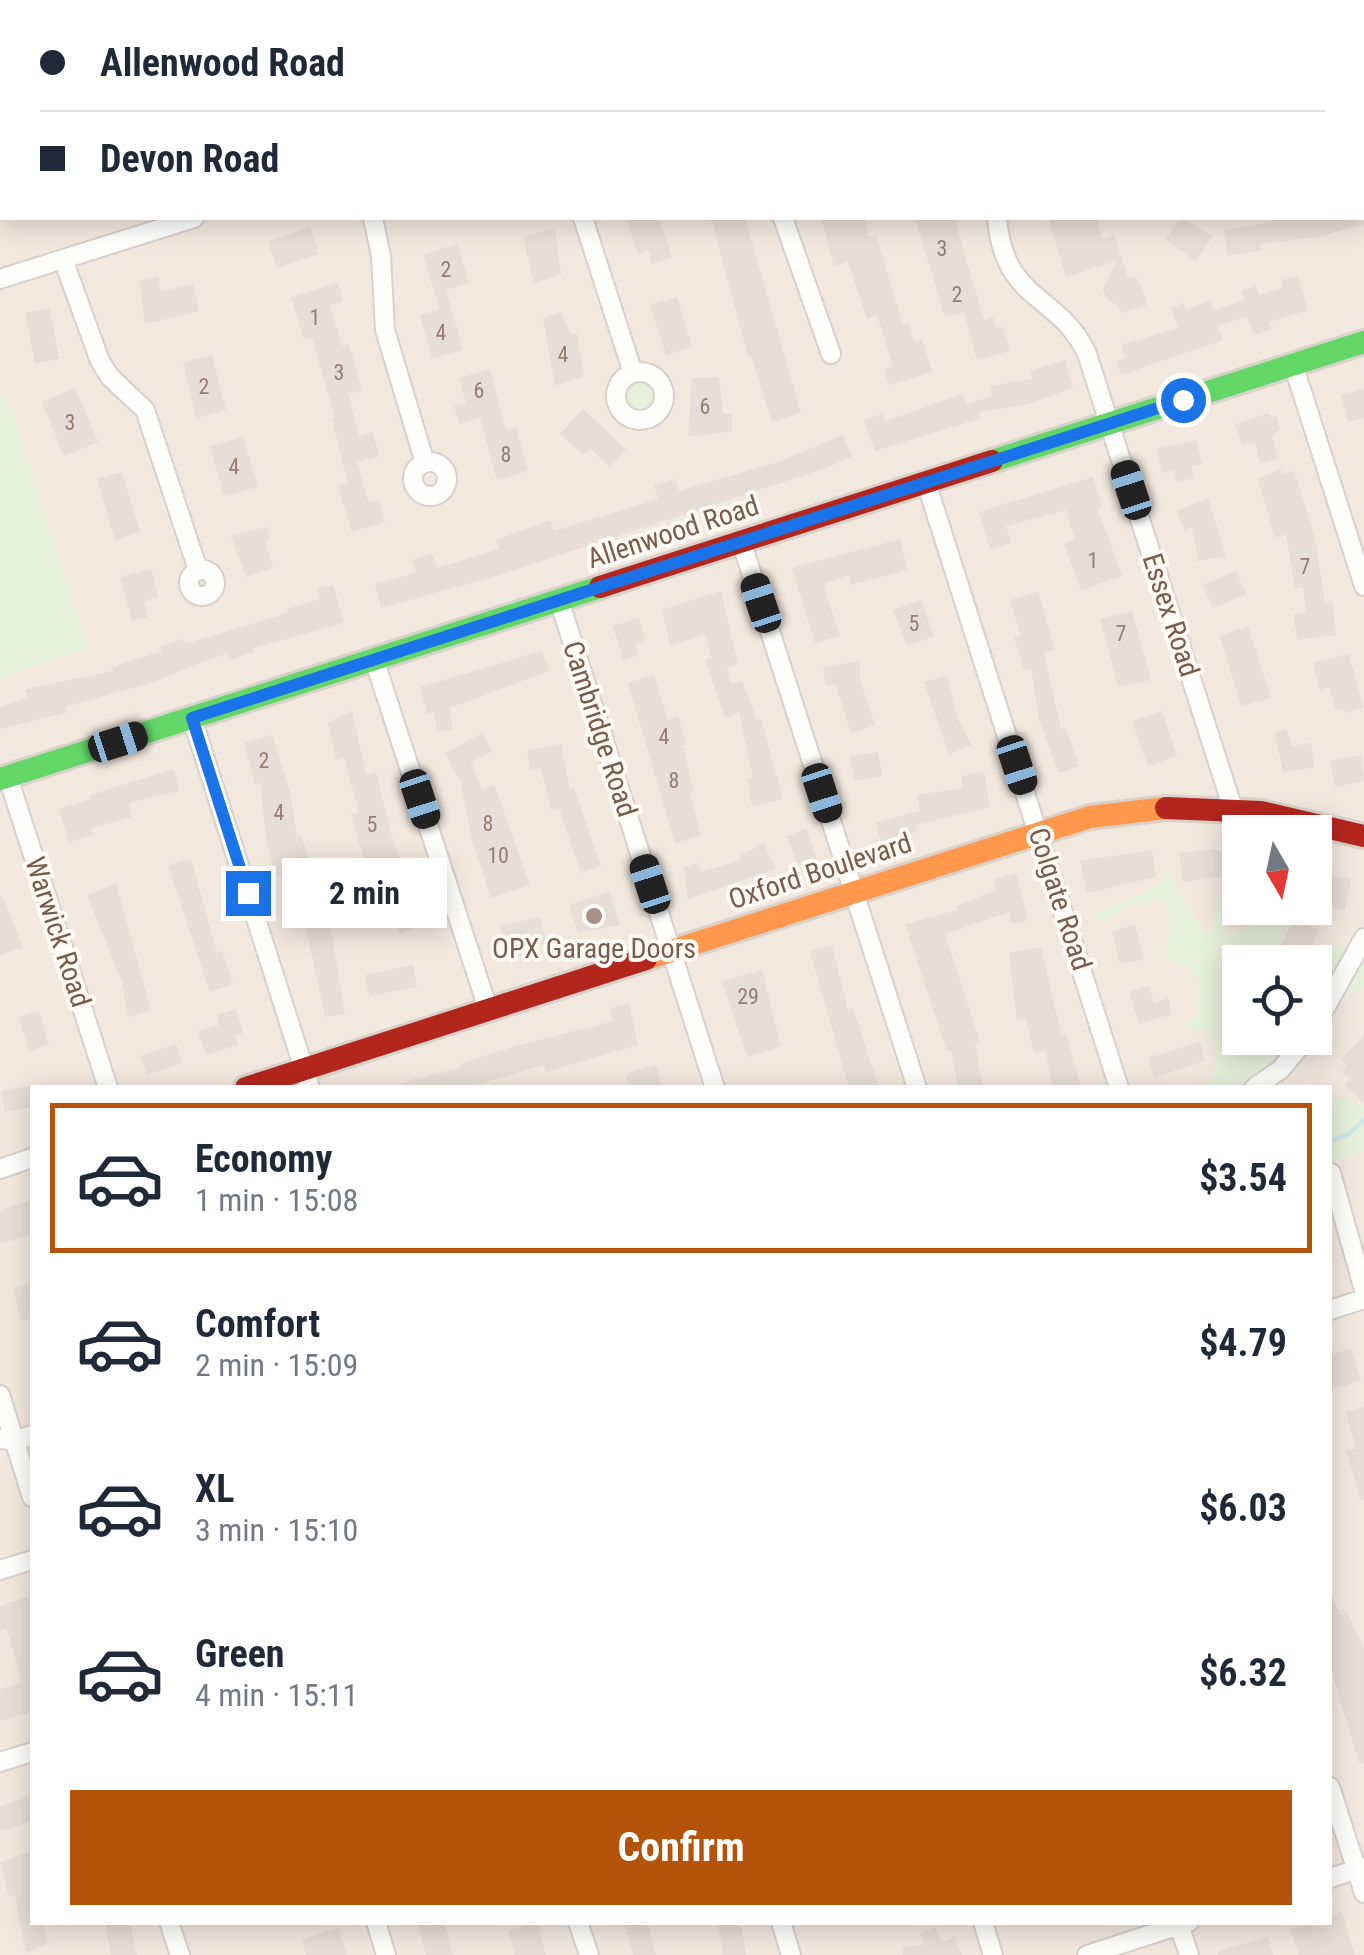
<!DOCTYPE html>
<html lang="en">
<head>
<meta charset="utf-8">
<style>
	:root { --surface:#fff; --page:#f6f6f7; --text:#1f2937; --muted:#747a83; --line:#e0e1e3; --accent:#b45309 }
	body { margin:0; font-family:"Roboto Condensed",sans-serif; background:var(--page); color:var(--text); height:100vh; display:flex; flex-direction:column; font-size:38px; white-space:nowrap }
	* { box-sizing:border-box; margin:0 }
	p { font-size:32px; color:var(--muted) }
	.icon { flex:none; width:55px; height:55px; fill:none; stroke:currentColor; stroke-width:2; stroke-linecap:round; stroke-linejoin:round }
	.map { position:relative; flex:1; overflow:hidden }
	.drawer { position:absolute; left:30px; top:1085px; width:1302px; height:840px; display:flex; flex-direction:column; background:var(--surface); border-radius:0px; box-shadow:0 5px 25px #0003 }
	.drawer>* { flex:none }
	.top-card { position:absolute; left:0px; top:0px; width:1365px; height:220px; box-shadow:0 5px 25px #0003; display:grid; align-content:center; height:220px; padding:0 40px; background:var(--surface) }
	.needle { width:65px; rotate:171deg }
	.tools { position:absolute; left:1222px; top:815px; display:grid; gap:20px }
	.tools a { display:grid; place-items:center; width:110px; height:110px; border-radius:0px; background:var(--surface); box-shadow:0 5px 25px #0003; font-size:50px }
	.end { position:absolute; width:45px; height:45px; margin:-22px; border:12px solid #1a73e8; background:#fff; box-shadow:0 0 0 5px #fff }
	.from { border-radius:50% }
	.bubble { position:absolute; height:70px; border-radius:0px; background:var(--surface); box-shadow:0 5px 25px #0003; font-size:32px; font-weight:700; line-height:70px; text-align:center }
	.car { position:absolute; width:30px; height:60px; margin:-30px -15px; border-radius:12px; box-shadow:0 0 8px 2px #0007; background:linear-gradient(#222 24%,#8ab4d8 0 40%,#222 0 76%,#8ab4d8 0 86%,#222 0) }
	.top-card b { display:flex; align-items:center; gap:35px; height:95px; font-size:38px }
	.top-card b+b { border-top:2px solid var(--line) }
	.top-card i { width:25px; height:25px; background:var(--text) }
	ul { padding:18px 0 0; list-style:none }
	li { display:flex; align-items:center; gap:30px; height:150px; margin:0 20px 15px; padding:0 20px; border:5px solid transparent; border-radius:0px }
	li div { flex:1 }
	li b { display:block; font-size:38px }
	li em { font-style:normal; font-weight:700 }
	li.active { border-color:var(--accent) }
	li>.icon { width:90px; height:90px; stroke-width:1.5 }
	.primary-button { display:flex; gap:20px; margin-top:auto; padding:20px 40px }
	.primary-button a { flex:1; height:115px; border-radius:0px; background:var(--accent); color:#fff; font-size:40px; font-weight:700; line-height:115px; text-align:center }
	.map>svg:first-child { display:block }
	.residential { fill:#f2e8de; fill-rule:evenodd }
	.green { fill:#e7f0db }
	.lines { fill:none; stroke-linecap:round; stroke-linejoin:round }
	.stream { stroke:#d0e8ea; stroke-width:5 }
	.building { fill:#e6ded7 }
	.street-casing { stroke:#d7d1cb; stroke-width:22 }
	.fast-casing { stroke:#d9d2cb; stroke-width:28 }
	.slow-casing { stroke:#d9d2cb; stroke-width:28 }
	.jam-casing { stroke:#d9d2cb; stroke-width:28 }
	.street { stroke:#fefefd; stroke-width:18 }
	.fast { stroke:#63d668; stroke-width:22 }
	.slow { stroke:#ff974d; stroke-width:22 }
	.jam { stroke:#b3261e; stroke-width:22 }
	.route { stroke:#1a73e8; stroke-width:12 }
	.poi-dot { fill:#a69286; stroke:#fffaf3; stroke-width:4 }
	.labels { text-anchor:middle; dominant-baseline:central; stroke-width:8; stroke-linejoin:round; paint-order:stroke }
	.number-label { font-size:22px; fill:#977e72 }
	.street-label { font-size:28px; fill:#7a5c4d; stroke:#fffaf3 }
	.poi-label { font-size:28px; fill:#7a5c4d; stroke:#fffaf3 }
</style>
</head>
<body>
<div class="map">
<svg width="1364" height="1955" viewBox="0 0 1364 1955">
	<rect width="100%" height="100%" fill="#f9f5f0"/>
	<path class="residential" d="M0 0H1364V1105L1349 1104 1330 1095V1088L1312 1084 32 1088V1922H1330V1163L1364 1152V1955H0V679L88 649 7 396 0 398ZM2 2H1362V218H2ZM1240 832H1315V908H1240ZM1240 962H1315V1038H1240Z"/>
	<path class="green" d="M616 397a24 24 0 1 1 48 0a24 24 0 1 1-48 0Z
		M8 396 88 649 0 679V398Z
		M1166 870 1207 935C1216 923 1211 905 1223 887L1228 915 1224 937 1257 922 1267 908H1309C1289 912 1283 923 1278 943L1284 956 1306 960 1333 944 1341 946 1350 969 1364 951V990L1352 992 1344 1005 1315 994V962H1240V1038H1273C1278 1057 1260 1074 1247 1087H1188L1212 1079C1219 1063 1216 1044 1205 1030L1181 1027 1197 1016V984L1188 965 1159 959C1170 937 1177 920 1160 900L1129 906 1111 919 1089 918C1115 900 1152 899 1166 870Z
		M1330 1095 1364 1105V1152L1330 1163Z"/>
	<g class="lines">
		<path class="stream" d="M1330 1141 1347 1135 1364 1120"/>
	</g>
	<path class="building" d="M626 218H659L672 257 652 264 648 250 638 254Z
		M711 218H745L801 413 772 422 751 355 748 356Z
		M821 218H864L869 237 876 235 903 325 909 323 914 341 922 339 932 372 889 385 884 369 893 366 877 315 867 319 848 262 834 266Z
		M915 218H954L984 320 993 317 996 328 1003 327 1010 351 977 360 964 312 945 317Z
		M1048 218H1096L1102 239 1114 235 1128 278 1134 276 1141 284 1147 305 1121 313 1117 303 1113 304 1105 296 1103 289 1116 261 1066 277Z
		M1180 218 1213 236 1195 261 1165 240Z
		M1271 218H1364V224L1323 236 1260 244 1261 250 1228 256 1224 230 1272 222Z
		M310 227 319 254 277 268 268 242Z
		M555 229 561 275 534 283 523 237Z
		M458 244 469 283 446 290 463 350 432 358 420 315 440 310 423 255Z
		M1298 276 1308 310 1269 322 1271 329 1254 335 1247 316 1218 326 1223 340 1121 375 1116 361 1125 358 1121 345 1178 328 1171 308 1184 303 1186 309 1210 301 1214 311 1245 300 1241 291 1256 286 1259 295 1283 288 1281 280Z
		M158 277 161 292 193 284 199 311 145 324 139 281Z
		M338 283 343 301 330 305 342 346 349 344 362 390 348 394 359 436 373 432 379 456 357 462 369 503 379 500 385 522 352 532 338 486 348 483 332 419 335 418 312 337 304 339 291 297Z
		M677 297 692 347 666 355 650 305Z
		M50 308 59 359 35 363 25 313Z
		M561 312 571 333H577L584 376 555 386 543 318Z
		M212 355 226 410 196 418 183 362Z
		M1065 360 1073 388 1028 404 979 412 981 418 875 451 864 420 883 414 885 421 963 394 966 404 992 396 990 386 1032 379 1030 371Z
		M490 369 506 430 516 427 528 471 497 480 480 418 459 424 454 406 466 403 459 378Z
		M719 377 723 414H732V431L688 437 692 378Z
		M75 388 98 442 64 456 42 402Z
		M1364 389V418L1348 422 1341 395Z
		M583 409 626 449 610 467 590 448 583 455 560 434Z
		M1269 413 1270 418 1276 416 1280 429 1272 436 1278 458 1260 463 1255 442 1242 446 1235 424Z
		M843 435 852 457 823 469 496 576 381 608 375 584 417 573 412 560 432 553 437 568 499 549 496 540 550 520 554 531 658 499 654 485 675 479 679 491 778 462Z
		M243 437 258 487 224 496 210 446Z
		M1196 440 1202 464 1191 466 1194 478 1177 482 1174 470 1162 473 1156 449Z
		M1281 469 1282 474 1294 471 1315 538 1325 602 1332 601 1336 635 1297 640 1294 615 1306 613 1303 587 1295 588 1286 534 1275 538 1258 479Z
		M122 472 140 532 115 540 97 479Z
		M1093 477 1102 509 1098 510 1122 576 1081 590 1064 544 1075 540 1066 510 1006 526 1011 543 990 549 979 512Z
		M1208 498 1226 556 1198 561 1192 527 1185 530 1177 511Z
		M267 527 270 539 265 540 273 568 246 577 231 536Z
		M900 539 907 570 851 585 848 575 823 584 840 636 815 643 792 568Z
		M151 569 158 597 144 601 148 617 132 621 120 577Z
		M1236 571 1246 594 1213 608 1203 585Z
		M333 585 344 623 253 648 254 652 229 660 227 654 209 659 154 682 65 707 67 712 0 729V707L28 698 25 689 113 671 112 667 162 651 160 647 183 639 185 644 288 613 287 609 320 599 317 589Z
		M721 591 738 664 727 667 731 683 742 681 757 720 761 719 783 799 752 806 747 778 753 777 739 712 725 718 705 659 712 658 705 635 670 645 662 610Z
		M1038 592 1055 650 1044 653 1061 729 1066 728 1079 766 1059 773 1039 720 1031 668 1024 670 1014 637 1021 636 1010 600Z
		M921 600 934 636 907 646 893 610Z
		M1132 611 1151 680 1118 686 1100 619Z
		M639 618 645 640 635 644 638 655 623 660 613 626Z
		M1248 626 1271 698 1241 706 1220 636Z
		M542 651 549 671 450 708 453 730 437 732 434 712 427 714 420 687Z
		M1349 654 1363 707 1344 713 1343 708 1336 710 1329 687 1320 690 1313 663Z
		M860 661V680L875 725 851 733 836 685 826 686 823 667Z
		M654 675 668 720 678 717 687 745 683 746 694 791 690 792 701 836 675 843 628 683Z
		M947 676 958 719 972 745 949 754 924 682Z
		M352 711 366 775 376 772 391 834 424 925 400 934 390 907 379 910 373 893 351 814 359 812 344 758 336 760 328 723Z
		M1162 711 1177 756 1148 766 1132 721Z
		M1286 728 1292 746 1311 743 1314 767 1283 772 1275 733Z
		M483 733 492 751 471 762 482 789 494 784 530 885 491 898 471 837 461 783 445 753Z
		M272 735 290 791 297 836 301 835 330 923 345 1014 325 1017 303 914 299 915 289 874 277 878 267 846 260 783 255 784 244 743Z
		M561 744 570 789 574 788 601 866 581 873 559 808 551 810 541 768 530 770 527 751Z
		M878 752 882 776 854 781 850 756Z
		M1362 755 1364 781 1335 787 1330 761Z
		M174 769 179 791 129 803 132 817 91 828 93 835 69 842 59 809 91 799 90 795Z
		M984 772 990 807 915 825 917 832 881 842 875 823 920 811 917 795 963 788 961 776Z
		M806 829 817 859 798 866 787 836Z
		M1231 841H1240V889L1226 887 1227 876 1183 882 1179 853 1214 849 1230 854Z
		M764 844 776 869 688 899 684 867 698 863 701 872 741 860 739 856Z
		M1152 850 1156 877 1087 893 1080 861Z
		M191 859 217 953 222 951 233 984 210 992 168 865Z
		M1315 872 1351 879 1345 910 1325 907 1327 900 1315 897Z
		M1016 873 1028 920 1012 924 1009 912 945 934 980 1042 975 1043 983 1088H958L951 1050 947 1051 905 924 958 910 957 906 996 890 994 879Z
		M116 884 151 1010 128 1017 122 982 87 895Z
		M610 892 620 925 578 933 569 905Z
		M2 895 23 947 0 955V896Z
		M540 917 547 943 522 949 524 956 509 960 501 926Z
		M1293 919 1319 930 1307 957 1282 946Z
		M1135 925 1144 959 1120 964 1112 931Z
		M832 946 848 1010 853 1008 879 1088H849L810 951Z
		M1041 947 1061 1034 1066 1033 1081 1088H1053L1045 1050 1034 1053 1026 1018 1017 1020 1009 953Z
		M413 965 417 987 369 996 365 975Z
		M762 970 781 1047 747 1057 722 981Z
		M1149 986 1154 1003 1168 998 1172 1014 1139 1024 1129 992Z
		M629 1004 638 1045 546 1072 544 1065 465 1088H402L401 1083 460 1068 459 1064 516 1046 613 1021 610 1008Z
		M236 1009 243 1033 235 1035 238 1045 206 1055 198 1031 219 1025 217 1015Z
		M39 1011 49 1045 29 1051 19 1017Z
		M1364 1034V1103L1344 1085 1350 1079 1342 1072 1347 1065 1342 1060Z
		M1200 1042 1205 1061 1154 1077 1148 1058Z
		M176 1044 182 1063 147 1075 140 1056Z
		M656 1065 662 1088H630L626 1074Z
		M32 1085V1107L5 1112 1 1091Z
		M32 1200V1234L0 1244V1210Z
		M32 1283V1318L21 1321 13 1288Z
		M1351 1348 1361 1381 1330 1390V1355Z
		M1364 1407V1500L1361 1501 1346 1451 1356 1448 1346 1412Z
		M1330 1592 1341 1616 1347 1613 1364 1649V1763H1359L1330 1665Z
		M28 1597 32 1611V1712L0 1721V1689L22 1682 7 1629 0 1631V1606Z
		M30 1796 32 1821 0 1831V1806Z
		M29 1852 32 1922H43L48 1944 26 1953 15 1895 9 1897 0 1862Z
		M1342 1912 1355 1955H1299L1290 1928 1330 1922V1916Z
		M105 1922H130L137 1955H111Z
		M417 1922H445L453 1955H426Z
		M537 1922 546 1955H515L508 1931Z
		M624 1922H647L656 1955H633Z
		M718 1922H741L746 1955H723Z
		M935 1927 942 1942 954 1936 962 1955H903V1948L925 1944 920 1934Z
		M339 1928 347 1955H306L302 1939Z
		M1268 1937 1273 1955H1218V1951Z"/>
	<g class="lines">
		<g class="street-casing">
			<path id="street" d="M140 0 141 2
				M701 0 702 2
				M193 2 201 0
				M871 2 879 0
				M1263 2 1270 0
				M0 64 2 63
				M373 218 381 256 385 330 425 463
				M583 218 633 373
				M783 218 831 354
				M997 218C1004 303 1059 293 1087 354L1232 806
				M63 259 100 361 110 377 145 410 198 570
				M0 279 194 218
				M1293 364 1364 586
				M616 396a24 24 0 1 1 48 0a24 24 0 1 1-48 0Z
				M413 479a17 17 0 1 1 34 0a17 17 0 1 1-34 0Z
				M926 482 1119 1088
				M741 541 917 1088
				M189 583a13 13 0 1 1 26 0a13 13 0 1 1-26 0Z
				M559 600 715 1088
				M374 659 488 1009
				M192 718 310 1088
				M8 777 108 1088
				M1315 1026 1364 938
				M1254 1088 1280 1070 1307 1038
				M0 1169 32 1158
				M1331 1173 1364 1290
				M1330 1310 1364 1299
				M0 1395 32 1497
				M0 1439 15 1441 32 1435
				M0 1570 32 1560
				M0 1762 32 1752
				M1330 1787 1364 1893
				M1330 1878 1364 1867
				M169 1922 180 1955
				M376 1922 386 1955
				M578 1922 589 1955
				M781 1922 791 1955
				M983 1922 993 1955
				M1178 1922 1189 1955
				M1087 1955 1189 1922"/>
		</g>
		<g class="fast-casing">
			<path id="fast" d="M992 461 1364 342
				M0 779 600 587"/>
		</g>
		<g class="slow-casing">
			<path id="slow" d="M646 959 1090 817 1166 808"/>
		</g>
		<g class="jam-casing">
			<path id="jam" d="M600 587 992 461
				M1166 808 1261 812 1364 836
				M246 1088 646 959"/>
		</g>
		<use href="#street" class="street"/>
		<use href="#fast" class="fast"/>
		<use href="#slow" class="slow"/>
		<use href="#jam" class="jam"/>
	</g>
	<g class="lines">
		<path class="route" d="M248 893 192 718 1183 400"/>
	</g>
	<circle class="poi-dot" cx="594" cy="916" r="10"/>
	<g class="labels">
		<g class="number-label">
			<text x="942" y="248">3</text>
			<text x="446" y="269">2</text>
			<text x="957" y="294">2</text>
			<text x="315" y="317">1</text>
			<text x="441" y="332">4</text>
			<text x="563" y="354">4</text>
			<text x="339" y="372">3</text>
			<text x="204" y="386">2</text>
			<text x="479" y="390">6</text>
			<text x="705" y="406">6</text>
			<text x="70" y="422">3</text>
			<text x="506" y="454">8</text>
			<text x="234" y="466">4</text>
			<text x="1093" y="560">1</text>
			<text x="1305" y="566">7</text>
			<text x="914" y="623">5</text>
			<text x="1121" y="633">7</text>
			<text x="664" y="736">4</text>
			<text x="264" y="760">2</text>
			<text x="674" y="780">8</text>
			<text x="279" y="812">4</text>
			<text x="488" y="823">8</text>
			<text x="372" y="824">5</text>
			<text x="498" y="855">10</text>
			<text x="748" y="996">29</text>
		</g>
		<g class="street-label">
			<text transform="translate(673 532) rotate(-18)">Allenwood Road</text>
			<text transform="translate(1171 615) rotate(72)">Essex Road</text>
			<text transform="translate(600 729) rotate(72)">Cambridge Road</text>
			<text transform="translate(820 871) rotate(-18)">Oxford Boulevard</text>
			<text transform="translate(1060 899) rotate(72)">Colgate Road</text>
			<text transform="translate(58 932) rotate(72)">Warwick Road</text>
		</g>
		<g class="poi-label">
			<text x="594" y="948">OPX Garage Doors</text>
		</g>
	</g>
</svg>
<div class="tools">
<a><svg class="needle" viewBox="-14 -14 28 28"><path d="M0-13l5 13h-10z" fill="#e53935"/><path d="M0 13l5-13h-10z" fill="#747a83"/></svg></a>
<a><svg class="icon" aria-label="locate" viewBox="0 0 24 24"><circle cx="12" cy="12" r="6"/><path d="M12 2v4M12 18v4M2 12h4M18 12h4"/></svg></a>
</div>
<i class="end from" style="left:1183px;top:400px"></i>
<i class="end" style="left:248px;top:893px"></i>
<div class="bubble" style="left:282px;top:858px;width:165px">2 min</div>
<i class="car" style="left:1131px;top:490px;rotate:342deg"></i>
<i class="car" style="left:761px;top:603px;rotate:342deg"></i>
<i class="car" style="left:118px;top:742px;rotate:72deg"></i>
<i class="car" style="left:1017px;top:765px;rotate:162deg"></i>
<i class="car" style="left:822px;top:793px;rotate:162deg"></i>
<i class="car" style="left:420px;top:799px;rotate:162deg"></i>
<i class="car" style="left:650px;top:884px;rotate:342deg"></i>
<div class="top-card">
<b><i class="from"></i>Allenwood Road</b>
<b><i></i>Devon Road</b>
</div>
<section class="drawer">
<ul>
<li class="active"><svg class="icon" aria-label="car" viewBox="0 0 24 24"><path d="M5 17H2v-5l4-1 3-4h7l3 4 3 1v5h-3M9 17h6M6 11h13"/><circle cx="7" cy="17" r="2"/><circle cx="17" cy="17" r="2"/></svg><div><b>Economy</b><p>1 min · 15:08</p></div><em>$3.54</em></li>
<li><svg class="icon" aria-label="car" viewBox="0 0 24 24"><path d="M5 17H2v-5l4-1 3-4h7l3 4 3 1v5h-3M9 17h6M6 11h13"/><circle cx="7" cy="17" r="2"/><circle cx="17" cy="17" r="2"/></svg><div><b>Comfort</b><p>2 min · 15:09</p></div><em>$4.79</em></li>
<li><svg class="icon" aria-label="car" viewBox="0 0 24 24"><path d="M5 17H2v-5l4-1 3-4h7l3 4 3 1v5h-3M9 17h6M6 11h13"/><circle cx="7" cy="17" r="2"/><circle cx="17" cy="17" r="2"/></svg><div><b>XL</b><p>3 min · 15:10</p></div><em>$6.03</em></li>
<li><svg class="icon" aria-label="car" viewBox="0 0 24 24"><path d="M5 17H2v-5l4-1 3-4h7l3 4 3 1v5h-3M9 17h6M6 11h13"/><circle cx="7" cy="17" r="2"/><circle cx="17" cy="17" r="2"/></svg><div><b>Green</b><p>4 min · 15:11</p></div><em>$6.32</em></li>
</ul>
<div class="primary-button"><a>Confirm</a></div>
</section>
</div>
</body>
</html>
